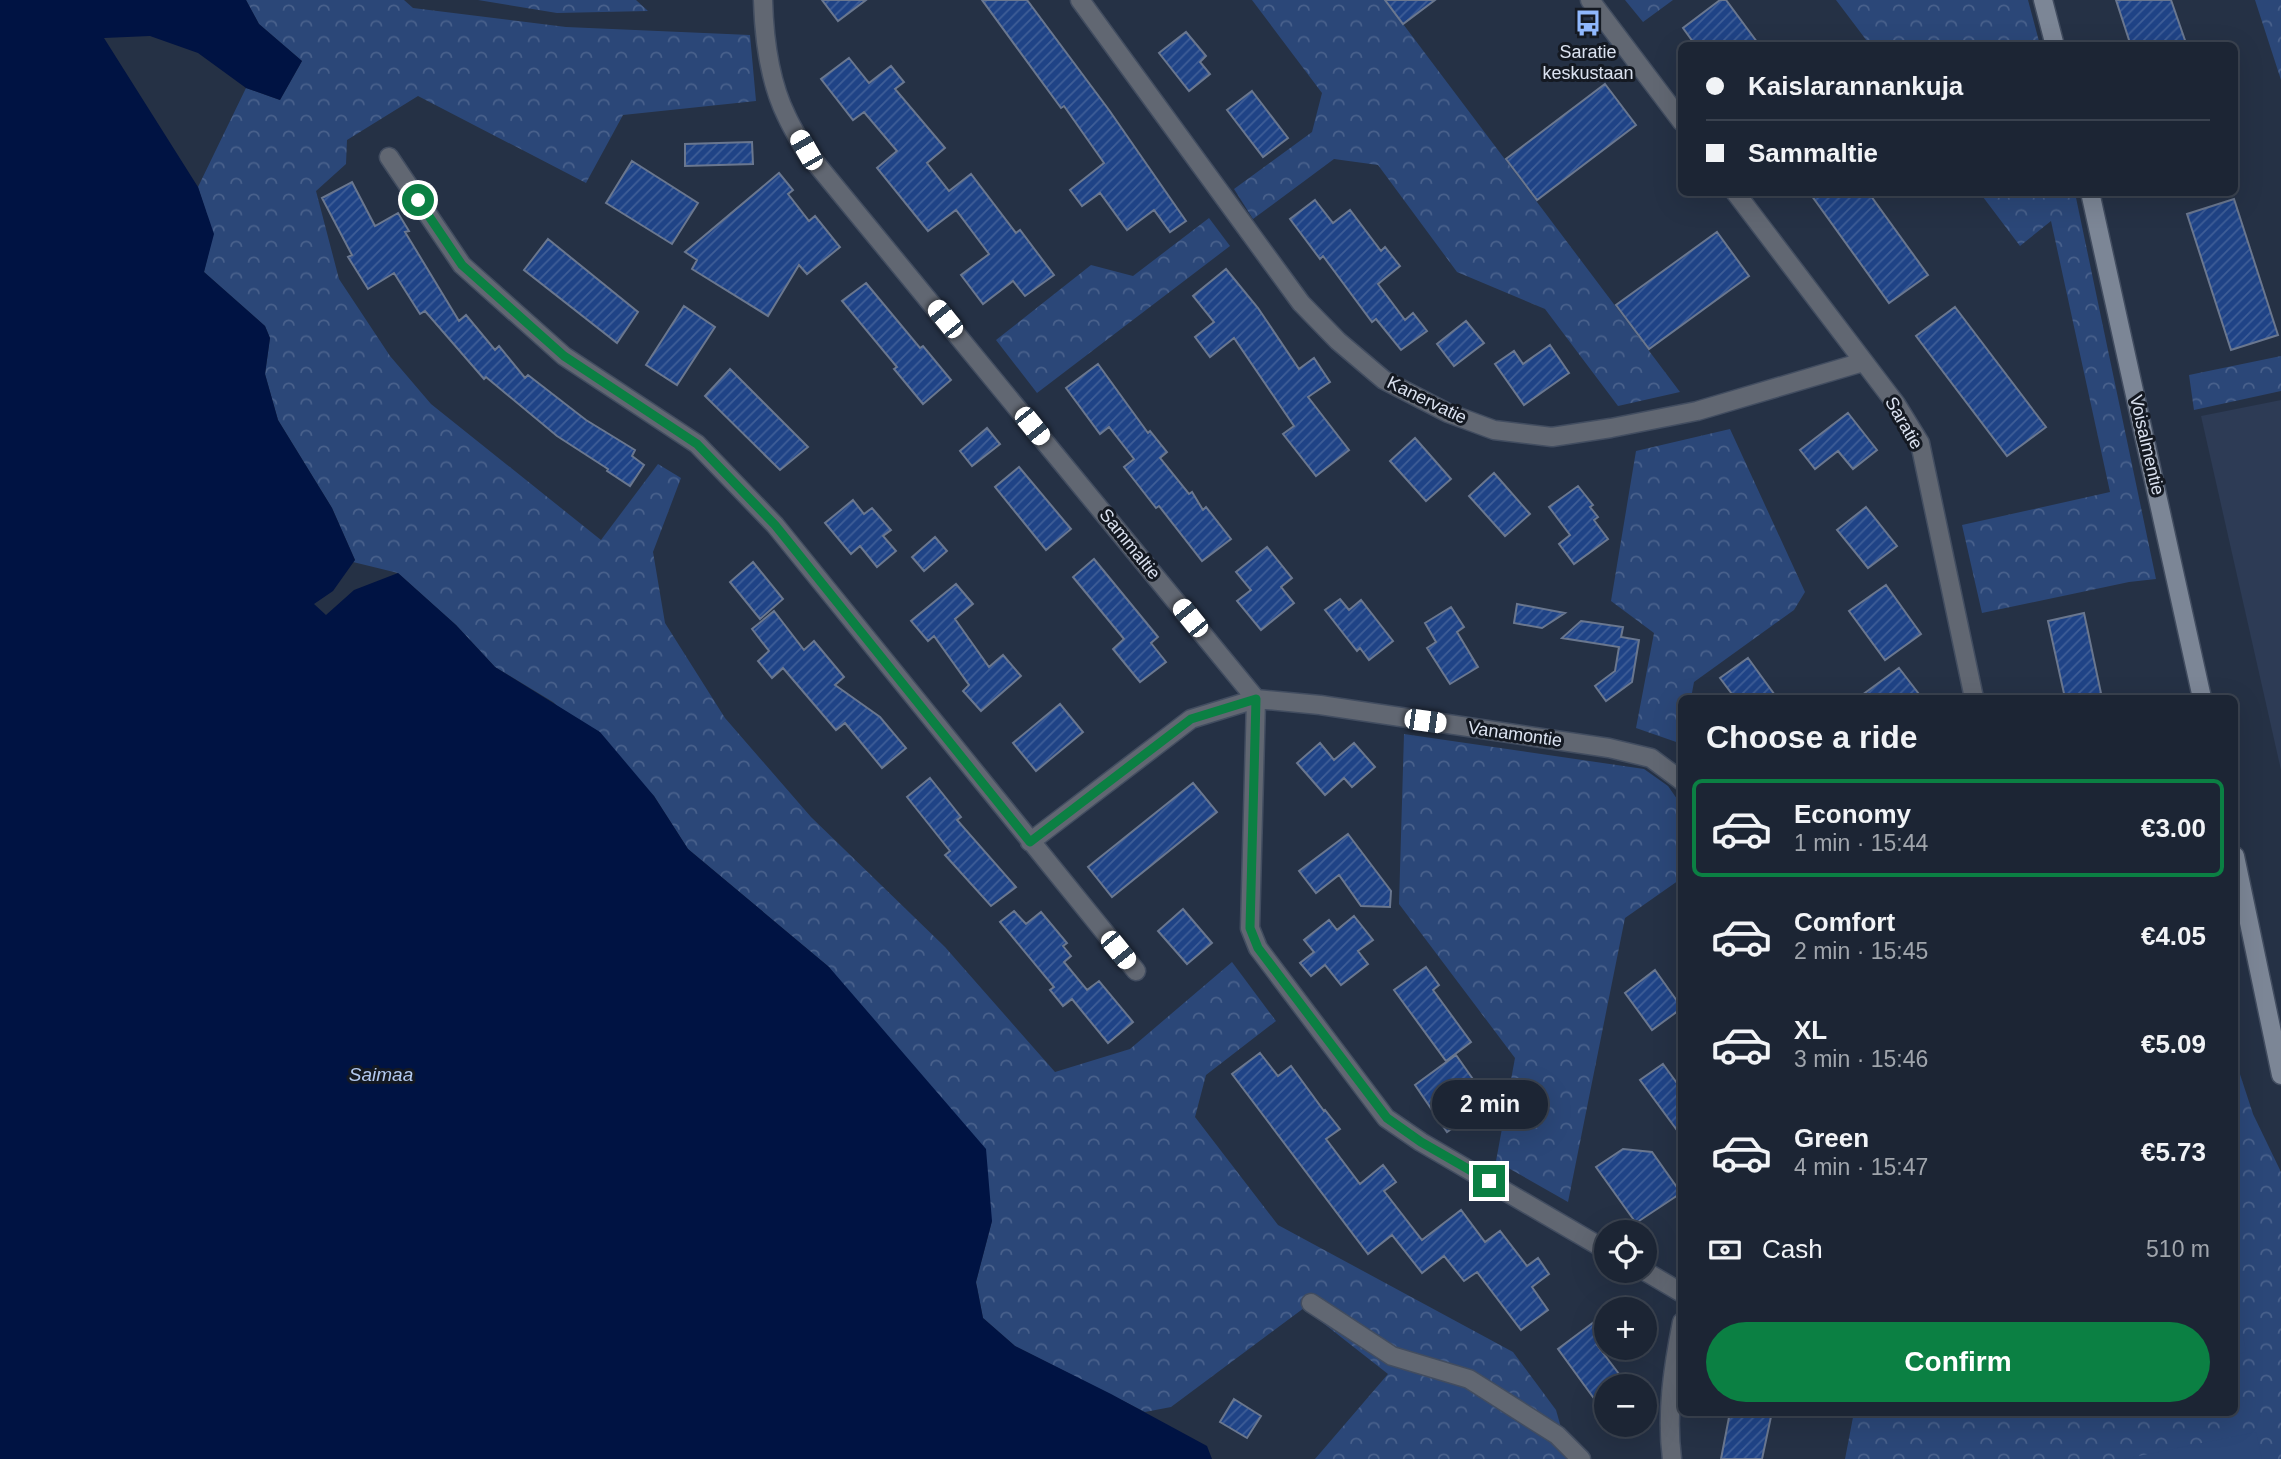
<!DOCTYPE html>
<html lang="en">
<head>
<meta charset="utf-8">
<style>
	:root { --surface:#1c2534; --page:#252d3c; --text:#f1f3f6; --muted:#a0a5ac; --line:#3a424f; --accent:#0b8043 }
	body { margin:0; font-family:Arial,sans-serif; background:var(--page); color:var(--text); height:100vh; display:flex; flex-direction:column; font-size:26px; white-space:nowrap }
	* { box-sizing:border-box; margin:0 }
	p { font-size:23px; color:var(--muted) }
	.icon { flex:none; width:38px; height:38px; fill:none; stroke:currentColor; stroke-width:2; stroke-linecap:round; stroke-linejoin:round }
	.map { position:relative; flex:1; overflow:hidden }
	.side { position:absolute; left:1678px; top:695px; width:560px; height:721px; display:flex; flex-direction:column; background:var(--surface); border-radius:10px; box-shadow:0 7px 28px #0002,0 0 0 2px var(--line) }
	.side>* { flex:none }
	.banner { position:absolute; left:1678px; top:42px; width:560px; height:154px; border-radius:10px; box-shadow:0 7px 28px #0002,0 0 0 2px var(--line); display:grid; align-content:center; height:154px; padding:0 28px; background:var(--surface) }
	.fabs { position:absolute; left:1594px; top:1220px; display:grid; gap:14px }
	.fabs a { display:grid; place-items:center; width:63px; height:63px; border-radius:50%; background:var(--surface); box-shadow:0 7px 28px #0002,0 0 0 2px var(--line); font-size:35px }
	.end { position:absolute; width:32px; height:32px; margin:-16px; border:9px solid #0b8043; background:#fff; box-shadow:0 0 0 4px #fff }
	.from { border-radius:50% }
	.bubble { position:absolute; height:49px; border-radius:24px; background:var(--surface); box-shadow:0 7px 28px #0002,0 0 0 2px var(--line); font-size:23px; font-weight:800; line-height:49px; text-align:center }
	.car { position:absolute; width:21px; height:42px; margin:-21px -10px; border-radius:9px; box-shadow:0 0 5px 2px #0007; background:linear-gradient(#fff 24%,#345 0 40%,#fff 0 76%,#345 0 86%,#fff 0) }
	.banner b { display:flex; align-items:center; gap:24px; height:66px; font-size:26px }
	.banner b+b { border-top:2px solid var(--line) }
	.banner i { width:18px; height:18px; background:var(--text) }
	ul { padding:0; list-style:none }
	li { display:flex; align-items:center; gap:21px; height:98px; margin:0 14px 10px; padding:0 14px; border:4px solid transparent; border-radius:10px }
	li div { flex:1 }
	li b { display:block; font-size:26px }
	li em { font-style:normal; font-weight:800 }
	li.current { border-color:var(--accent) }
	li>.icon { width:63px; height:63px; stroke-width:1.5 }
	h2 { padding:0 28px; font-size:32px; line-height:84px }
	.pay { display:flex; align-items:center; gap:18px; height:77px; padding:0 28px; font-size:26px }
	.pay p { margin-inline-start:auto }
	.primary-button { display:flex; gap:14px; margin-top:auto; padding:14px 28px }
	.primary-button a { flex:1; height:80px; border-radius:42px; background:var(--accent); color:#fff; font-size:28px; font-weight:800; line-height:80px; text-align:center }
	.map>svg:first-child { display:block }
	.built { fill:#2d3b55 }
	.forest { fill:url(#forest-crowns) }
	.garden { fill:#2b4778 }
	.water { fill:#001343 }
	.building { fill:url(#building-hatch); stroke:#6a778f; stroke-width:2 }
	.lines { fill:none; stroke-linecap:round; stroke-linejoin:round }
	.street-casing { stroke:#424d60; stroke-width:21 }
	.secondary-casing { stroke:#424d60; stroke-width:21 }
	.street { stroke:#616772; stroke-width:18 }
	.secondary { stroke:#7c8696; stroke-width:18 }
	.route { stroke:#0b8043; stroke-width:9 }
	.labels { text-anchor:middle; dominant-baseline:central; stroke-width:6; stroke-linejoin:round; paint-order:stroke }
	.poi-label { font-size:18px; fill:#dbe2f0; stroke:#141922 }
	.street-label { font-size:18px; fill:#dbe2f0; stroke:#141922 }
	.water-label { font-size:19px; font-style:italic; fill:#b3c9f0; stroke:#141922 }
</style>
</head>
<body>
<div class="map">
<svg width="2281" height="1459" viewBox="0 0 2281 1459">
	<defs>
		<pattern id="forest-crowns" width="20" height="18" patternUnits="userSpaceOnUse" patternTransform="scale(1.75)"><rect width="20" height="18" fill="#2b4778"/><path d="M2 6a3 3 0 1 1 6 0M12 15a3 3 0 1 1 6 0" fill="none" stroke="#49618c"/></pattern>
		<pattern id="building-hatch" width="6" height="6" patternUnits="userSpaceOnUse" patternTransform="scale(1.75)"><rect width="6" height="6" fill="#1f4386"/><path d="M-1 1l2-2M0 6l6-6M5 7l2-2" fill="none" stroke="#3f5e97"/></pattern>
	</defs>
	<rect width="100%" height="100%" fill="#253145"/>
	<path class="built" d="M2281 400V770L2201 416Z"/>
	<path class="forest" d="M246 0H404L413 8 566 27 750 35 756 101 623 115 586 183 418 96 347 140 346 164 316 191 339 279 390 356 431 404 601 540 658 464 681 478 653 552 665 623 725 718 811 817 945 947 1055 1072 1130 1049 1232 962 1276 1021 1206 1075 1195 1117 1278 1225 1513 1352 1556 1410 1570 1459H1315L1388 1374 1304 1308 1171 1407 1145 1412 1015 1346 983 1318 976 1282 992 1221 829 967 688 849 654 796 553 702 495 667 456 625 398 573 353 562 355 560 332 508 278 420 265 374 270 338 265 326 204 272 213 234 198 187 246 88 280 100 302 61 259 24Z
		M478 0H636L648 11 557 13Z
		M1252 0H1385L1680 392 1618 406 1545 309 1457 272 1378 165 1334 159 1253 219 1234 189 1312 132 1322 93Z
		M1625 0H1673L1643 22Z
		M1836 0H2028L2040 45H1870Z
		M2255 0H2281V80Z
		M1980 193H2075L2156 579 2129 582 1982 613 1962 525 2110 492 2051 221 2020 246Z
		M1209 218 1230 246 1037 393 996 340 1091 265 1133 276Z
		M2281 356V391L2194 410 2189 375Z
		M1730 429 1805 592 1794 610 1694 682 1691 698H1682V744L1636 728 1654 633 1611 601 1636 451Z
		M1404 734 1644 769 1668 786 1682 806V878L1625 918 1568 1202 1496 1161 1515 1058 1399 904Z
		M2235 1059 2253 1114 2281 1172V1459H1845L1854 1412H2235Z"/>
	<path class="garden" d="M2235 1292 2246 1352 2235 1355Z
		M2256 1432 2262 1459H2124Z"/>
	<path class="water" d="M0 0H246L259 24 302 61 280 100 246 88 198 53 150 36 104 38 198 187 214 234 204 272 265 326 270 338 265 374 278 420 332 508 355 560 333 591 314 604 326 615 354 590 398 573 456 625 495 667 600 732 654 796 688 849 829 967 986 1149 992 1221 976 1282 983 1318 1015 1346 1111 1394 1207 1446 1212 1459H0Z"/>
	<path class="building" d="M822 0H866L838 21Z
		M982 0H1027L1109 110 1186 221 1170 232 1154 210 1127 230 1100 193 1082 206 1070 190 1104 163 1064 106 1061 108Z
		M1385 0H1435L1403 24Z
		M1720 0H1726L1760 46H1696L1683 28Z
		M2116 0H2171L2187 46H2131Z
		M1186 32 1206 56 1200 62 1210 74 1189 91 1159 53Z
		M849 58 869 83 891 66 904 82 895 89 945 148 927 163 949 191 971 174 1016 233 1020 230 1054 275 1025 296 1013 281 983 304 961 275 989 254 956 210 928 231 877 168 897 151 864 112 853 120 821 79Z
		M1605 84 1636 125 1537 200 1506 159Z
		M1252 91 1288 138 1263 157 1227 110Z
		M752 142 753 164 685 166V144Z
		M632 161 698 203 672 244 606 203Z
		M779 173 793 190 788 194 809 221 815 216 840 247 807 274 799 265 768 316 692 269 697 260 685 252Z
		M352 182 375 226 398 213 409 231 405 232 459 321 466 315 495 350 499 346 525 378 528 375 586 420 635 450 632 456 644 465 630 486 607 471 608 469 557 436 486 377 484 379 425 311 420 314 394 273 368 289 348 257 352 255 322 198Z
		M1809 192H1868L1928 275 1889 303Z
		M2234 199 2278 335 2231 350 2187 214Z
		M1315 200 1333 223 1350 210 1381 251 1385 247 1400 266 1378 284 1405 320 1413 313 1427 331 1401 350 1376 319 1372 322 1323 256 1320 259 1290 219Z
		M1717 232 1749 276 1649 349 1616 305Z
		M548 239 638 312 617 343 524 270Z
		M1226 269 1258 308 1299 369 1314 358 1330 382 1308 397 1349 450 1316 476 1283 434 1294 426 1234 338 1210 357 1195 337 1214 322 1193 296Z
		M866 283 920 348 923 346 951 380 923 404 894 369 897 367 842 301Z
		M684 306 715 327 677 385 646 365Z
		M1955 307 2046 427 2007 456 1916 336Z
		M1466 321 1484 343 1454 366 1437 344Z
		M1550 345 1569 373 1524 405 1495 364 1514 351 1523 364Z
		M1098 364 1148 433 1150 431 1167 452 1160 458 1189 494 1192 492 1203 510 1206 507 1231 539 1202 561 1159 506 1156 508 1124 467 1134 459 1109 427 1100 434 1066 388Z
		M730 369 808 447 780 470 705 396Z
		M1848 413 1877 450 1853 469 1838 451 1815 469 1800 450Z
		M987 428 1000 444 972 466 960 451Z
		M1415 438 1451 479 1426 501 1390 461Z
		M1019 467 1071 529 1046 550 995 487Z
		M1494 473 1530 514 1505 536 1469 496Z
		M1578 486 1593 505 1590 507 1598 517 1594 520 1608 539 1574 564 1559 544 1570 535 1549 507Z
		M853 500 864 514 872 508 891 530 883 536 896 551 877 567 860 546 851 554 825 523Z
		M1866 507 1897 546 1868 568 1837 530Z
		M935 537 947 551 924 571 912 557Z
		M1267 547 1292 578 1281 587 1294 603 1261 630 1237 601 1251 590 1236 572Z
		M1094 559 1158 637 1151 643 1166 662 1140 682 1113 649 1124 639 1073 577Z
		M753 562 783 599 760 619 730 582Z
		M956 584 973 604 955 619 989 667 1003 655 1021 676 981 711 963 691 969 685 934 636 928 641 911 621Z
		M1886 585 1921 634 1885 660 1849 611Z
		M1340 599 1349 610 1361 600 1393 641 1369 660 1360 648 1357 651 1325 610Z
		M1517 604 1565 613 1542 628 1514 623Z
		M1451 607 1464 627 1457 632 1478 667 1450 684 1427 648 1436 642 1425 623Z
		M774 611 804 650 814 641 844 677 835 685 880 717 906 748 882 768 845 723 836 730 783 668 772 678 758 661 769 651 752 629Z
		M2084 613 2102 698H2065L2048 621Z
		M1581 621 1623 627 1621 637 1639 640 1632 682 1606 701 1595 686 1615 671 1619 647 1562 638Z
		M1748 658 1777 698H1735L1720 678Z
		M1899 668 1922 698H1858Z
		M1060 704 1083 732 1036 771 1013 743Z
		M1320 743 1334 760 1354 743 1375 767 1352 787 1344 778 1325 795 1297 763Z
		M930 778 961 817 957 820 1016 887 991 906 945 855 950 851 907 797Z
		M1193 783 1217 812 1112 897 1088 867Z
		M1348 834 1391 891 1390 907 1361 906 1339 875 1316 893 1299 871Z
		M1183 909 1212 943 1187 964 1158 931Z
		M1014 911 1026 924 1041 912 1067 943 1063 946 1071 956 1064 962 1087 990 1099 981 1133 1022 1108 1043 1072 999 1063 1006 1050 990 1054 987 1000 922Z
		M1354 916 1373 940 1358 951 1368 964 1341 985 1325 965 1311 976 1300 963 1314 952 1304 940 1329 920 1337 930Z
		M1426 967 1439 985 1433 990 1471 1042 1446 1061 1394 990Z
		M1655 970 1682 1008 1652 1030 1625 993Z
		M1260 1053 1278 1076 1291 1066 1324 1111 1325 1110 1340 1129 1326 1139 1360 1184 1383 1165 1396 1182 1384 1191 1422 1240 1461 1210 1485 1242 1500 1231 1527 1266 1538 1258 1549 1274 1532 1287 1548 1310 1521 1330 1477 1272 1464 1281 1444 1256 1422 1273 1392 1235 1368 1254 1232 1074Z
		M1456 1055 1489 1102 1447 1132 1415 1085Z
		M1663 1064 1682 1090V1137L1640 1080Z
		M1623 1149 1652 1152 1681 1193 1636 1223 1596 1167Z
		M1606 1313V1337L1597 1345 1619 1374 1606 1383V1415L1558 1349Z
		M1234 1399 1261 1416 1247 1438 1220 1422Z
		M1730 1412H1772L1762 1459H1721Z"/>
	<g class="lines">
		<g class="street-casing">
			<path id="street" d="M763 0C764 37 770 83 787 117 792 128 799 139 805 150L1256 699 1250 928 1258 948 1386 1118 1421 1142 1606 1250
				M1080 0 1301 303 1338 341 1384 380 1448 413 1494 430 1552 437 1611 428 1697 411 1863 362
				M1590 0 1682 122
				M389 157 462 265 564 356 697 444 775 525 1136 971
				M1735 192 1896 404 1920 443 1974 698
				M1030 842 1191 719 1256 699 1320 705 1609 748 1651 758 1682 781
				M1643 1270 1682 1293
				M1311 1303 1392 1356 1469 1379 1557 1435 1581 1459
				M1672 1459C1666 1414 1673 1367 1682 1322"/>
		</g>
		<g class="secondary-casing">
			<path id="secondary" d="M2043 0 2055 46
				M2090 192 2202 698
				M2235 856 2281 1075"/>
		</g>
		<use href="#street" class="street"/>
		<use href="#secondary" class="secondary"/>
	</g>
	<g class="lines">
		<path class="route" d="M418 200 462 265 564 356 697 444 775 525 1030 842 1191 719 1256 699 1250 928 1258 948 1387 1118 1421 1142 1489 1181"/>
	</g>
	<defs>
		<g id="bus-bare" transform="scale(2.1)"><path d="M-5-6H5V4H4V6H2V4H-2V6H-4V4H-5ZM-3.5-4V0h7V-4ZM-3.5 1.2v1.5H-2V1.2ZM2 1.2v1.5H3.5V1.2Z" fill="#90b8fd" stroke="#141922" stroke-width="2.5" paint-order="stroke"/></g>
	</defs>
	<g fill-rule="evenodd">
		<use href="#bus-bare" x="1588" y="23"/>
	</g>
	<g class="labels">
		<g class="poi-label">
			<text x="1588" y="52">Saratie<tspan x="1588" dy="21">keskustaan</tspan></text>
		</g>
		<g class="street-label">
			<text transform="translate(1427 400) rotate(26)">Kanervatie</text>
			<text transform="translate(1904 423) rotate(60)">Saratie</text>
			<text transform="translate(2147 445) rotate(77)">Voisalmentie</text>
			<text transform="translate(1130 544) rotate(51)">Sammaltie</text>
			<text transform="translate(1515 734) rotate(8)">Vanamontie</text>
		</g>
		<g class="water-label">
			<text x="381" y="1074">Saimaa</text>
		</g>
	</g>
</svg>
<div class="fabs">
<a><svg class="icon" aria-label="locate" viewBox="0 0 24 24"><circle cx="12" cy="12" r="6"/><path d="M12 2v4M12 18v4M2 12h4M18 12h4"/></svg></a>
<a>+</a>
<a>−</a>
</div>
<i class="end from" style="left:418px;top:200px"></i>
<i class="end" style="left:1489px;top:1181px"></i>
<div class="bubble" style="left:1432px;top:1080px;width:116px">2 min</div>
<i class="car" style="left:806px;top:150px;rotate:330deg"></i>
<i class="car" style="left:945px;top:319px;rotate:321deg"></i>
<i class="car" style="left:1032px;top:426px;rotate:141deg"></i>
<i class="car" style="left:1190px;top:618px;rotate:321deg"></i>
<i class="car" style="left:1425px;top:721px;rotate:98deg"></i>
<i class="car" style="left:1118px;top:950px;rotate:141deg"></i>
<div class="banner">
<b><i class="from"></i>Kaislarannankuja</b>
<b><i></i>Sammaltie</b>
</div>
<section class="side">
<h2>Choose a ride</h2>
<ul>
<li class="current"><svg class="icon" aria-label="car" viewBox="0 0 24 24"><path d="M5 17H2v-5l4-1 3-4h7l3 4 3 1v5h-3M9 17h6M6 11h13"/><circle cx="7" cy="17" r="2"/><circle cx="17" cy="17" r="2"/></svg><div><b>Economy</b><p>1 min · 15:44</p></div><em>€3.00</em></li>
<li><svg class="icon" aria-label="car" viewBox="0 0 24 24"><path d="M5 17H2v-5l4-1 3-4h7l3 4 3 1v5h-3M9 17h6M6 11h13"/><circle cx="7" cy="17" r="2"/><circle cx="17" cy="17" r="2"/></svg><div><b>Comfort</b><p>2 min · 15:45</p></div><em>€4.05</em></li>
<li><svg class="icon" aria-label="car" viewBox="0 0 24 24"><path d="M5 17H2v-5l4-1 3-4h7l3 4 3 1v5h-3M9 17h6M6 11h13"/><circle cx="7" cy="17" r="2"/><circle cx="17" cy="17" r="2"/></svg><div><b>XL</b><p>3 min · 15:46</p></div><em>€5.09</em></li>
<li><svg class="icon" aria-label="car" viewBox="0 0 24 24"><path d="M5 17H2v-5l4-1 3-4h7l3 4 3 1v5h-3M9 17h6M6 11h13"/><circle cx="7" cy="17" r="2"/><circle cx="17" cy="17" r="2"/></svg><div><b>Green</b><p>4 min · 15:47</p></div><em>€5.73</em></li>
</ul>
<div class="pay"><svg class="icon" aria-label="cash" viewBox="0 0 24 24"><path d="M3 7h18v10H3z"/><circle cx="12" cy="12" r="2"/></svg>Cash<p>510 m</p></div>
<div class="primary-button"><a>Confirm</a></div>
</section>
</div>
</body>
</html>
